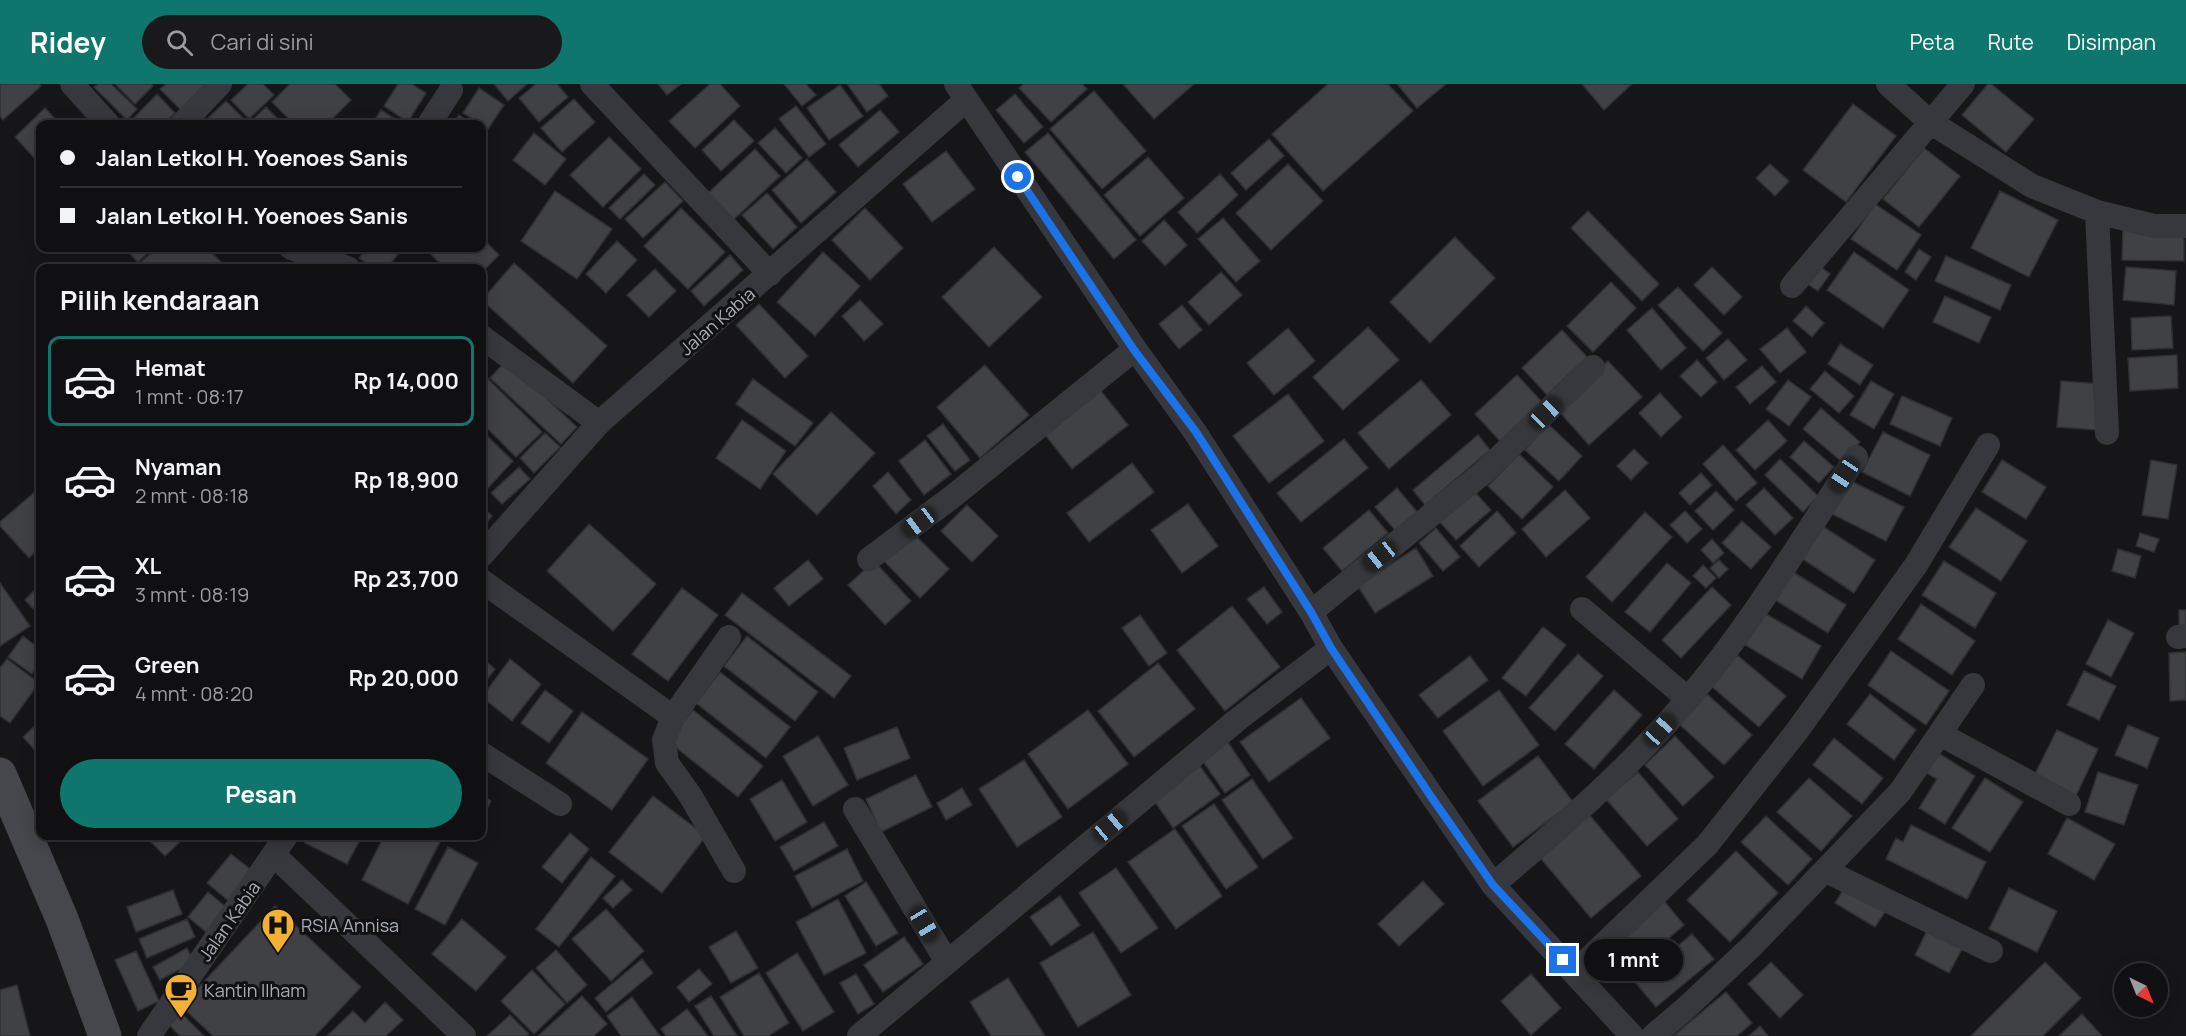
<!DOCTYPE html>
<html lang="id">
<head>
<meta charset="utf-8">
<style>
	:root { --surface:#101012; --page:#19191b; --text:#f1f3f6; --muted:#9c9d9f; --line:#303032; --accent:#0f766e }
	body { margin:0; font-family:Manrope,sans-serif; background:var(--page); color:var(--text); height:100vh; display:flex; flex-direction:column; font-size:22px; white-space:nowrap }
	* { box-sizing:border-box; margin:0 }
	p { font-size:20px; color:var(--muted) }
	.icon { flex:none; width:33px; height:33px; fill:none; stroke:currentColor; stroke-width:2; stroke-linecap:round; stroke-linejoin:round }
	.map { position:relative; flex:1; overflow:hidden }
	.details { position:absolute; left:36px; top:180px; width:450px; height:576px; display:flex; flex-direction:column; background:var(--surface); border-radius:12px; box-shadow:0 3px 15px #0003,0 0 0 2px var(--line) }
	.details>* { flex:none }
	.top-card { position:absolute; left:36px; top:36px; width:450px; height:132px; border-radius:12px; box-shadow:0 3px 15px #0003,0 0 0 2px var(--line); display:grid; align-content:center; height:132px; padding:0 24px; background:var(--surface) }
	.needle { width:39px; rotate:137deg }
	.fabs { position:absolute; left:2114px; top:879px; display:grid; gap:12px }
	.fabs a { display:grid; place-items:center; width:54px; height:54px; border-radius:50%; background:var(--surface); box-shadow:0 3px 15px #0003,0 0 0 2px var(--line); font-size:30px }
	.end { position:absolute; width:27px; height:27px; margin:-14px; border:8px solid #1a73e8; background:#fff; box-shadow:0 0 0 3px #fff }
	.from { border-radius:50% }
	.bubble { position:absolute; height:42px; border-radius:21px; background:var(--surface); box-shadow:0 3px 15px #0003,0 0 0 2px var(--line); font-size:20px; font-weight:700; line-height:42px; text-align:center }
	.car { position:absolute; width:18px; height:36px; margin:-18px -9px; border-radius:8px; box-shadow:0 0 4px 2px #0007; background:linear-gradient(#222 24%,#8ab4d8 0 40%,#222 0 76%,#8ab4d8 0 86%,#222 0) }
	.top-card b { display:flex; align-items:center; gap:21px; height:57px; font-size:22px }
	.top-card b+b { border-top:2px solid var(--line) }
	.top-card i { width:15px; height:15px; background:var(--text) }
	ul { padding:0; list-style:none }
	li { display:flex; align-items:center; gap:18px; height:90px; margin:0 12px 9px; padding:0 12px; border:3px solid transparent; border-radius:12px }
	li div { flex:1 }
	li b { display:block; font-size:22px }
	li em { font-style:normal; font-weight:700 }
	li.current { border-color:var(--accent) }
	li>.icon { width:54px; height:54px; stroke-width:1.5 }
	h2 { padding:0 24px; font-size:27px; line-height:72px }
	.button { display:flex; gap:12px; margin-top:auto; padding:12px 24px }
	.button a { flex:1; height:69px; border-radius:36px; background:var(--accent); color:#fff; font-size:24px; font-weight:700; line-height:69px; text-align:center }
	header { display:flex; align-items:center; gap:36px; box-sizing:border-box; height:84px; padding:0 30px; background:var(--accent); color:#fff }
	header strong { font-size:28px }
	nav { display:flex; gap:33px; margin-inline-start:auto; font-size:21px }
	.search { width:420px; height:54px; background:var(--page); display:flex; align-items:center; gap:15px; box-sizing:border-box; padding:0 21px; border-radius:33px; color:var(--muted); font-size:22px }
	.map>svg:first-child { display:block }
	.building { fill:#404145; stroke:#303034; stroke-width:1.5 }
	.lines { fill:none; stroke-linecap:round; stroke-linejoin:round }
	.minor { stroke:#37383d; stroke-width:24 }
	.secondary { stroke:#45474d; stroke-width:33 }
	.route { stroke:#1a73e8; stroke-width:8 }
	.labels { text-anchor:middle; dominant-baseline:central; stroke-width:6; stroke-linejoin:round; paint-order:stroke }
	.street-label { font-size:18px; fill:#a8adb8; stroke:#111113 }
	.poi-label { font-size:18px; fill:#a8adb8; stroke:#111113; text-anchor:start }
</style>
</head>
<body>
<header>
<strong>Ridey</strong>
<div class="search"><svg class="icon" aria-label="search" viewBox="0 0 24 24"><circle cx="10" cy="10" r="6"/><path d="M15 15l6 6"/></svg>Cari di sini</div>
<nav><a>Peta</a><a>Rute</a><a>Disimpan</a></nav>
</header>
<div class="map">
<svg width="2186" height="952" viewBox="0 0 2186 952">
	<rect width="100%" height="100%" fill="#161618"/>
	<path class="building" d="M0 0H39L41 2 3 36 0 32Z
		M98 0H111L137 25 127 36 94 3Z
		M115 0H151L153 2 135 20Z
		M166 0H208L181 26 160 5Z
		M248 0H263L274 11 249 35 231 16Z
		M290 0H335L351 16 327 40H294L272 18Z
		M398 0H412L426 9 408 38 384 22Z
		M494 0H527L508 17Z
		M536 0H557L568 13 539 38 519 14Z
		M658 0H681L667 11Z
		M710 0H720L740 22 695 64 669 37Z
		M784 0H806L816 11 802 22Z
		M847 0H879L888 12 867 28Z
		M1024 0H1082L1087 5 1051 38 1019 4Z
		M1123 0H1194L1154 35Z
		M1328 0H1388L1413 27 1323 107 1272 50Z
		M1397 0H1446L1417 24Z
		M1582 0H1632L1604 26Z
		M1988 0H1991L2034 35 2006 68 1962 31Z
		M840 1 863 32 829 56 807 24Z
		M479 4 504 21 488 45 463 29Z
		M1094 7 1146 67 1102 105 1050 45Z
		M157 10 175 29 163 40H128Z
		M1015 10 1043 43 1024 59 996 26Z
		M574 15 595 38 562 68 541 44Z
		M226 17 246 37 243 40H202Z
		M1853 20 1896 52 1846 118 1803 86Z
		M796 22 826 60 809 73 779 35Z
		M266 23 283 40H248Z
		M45 24 60 40H40V80L15 53Z
		M381 26 403 40H372Z
		M880 26 899 48 858 83 839 61Z
		M459 31 472 40H452Z
		M734 36 754 57 721 87 702 66Z
		M775 44 802 74 786 89 758 59Z
		M534 49 566 75 545 101 513 76Z
		M1048 49 1136 156 1114 175 1025 68Z
		M609 53 641 85 603 123 570 91Z
		M1269 55 1284 72 1246 106 1231 89Z
		M1924 64 1960 92 1919 143 1883 115Z
		M755 65 780 92 731 138 706 111Z
		M946 67 975 105 932 138 903 100Z
		M1148 73 1184 114 1140 152 1104 111Z
		M807 75 836 108 801 139 772 106Z
		M1288 80 1323 117 1271 166 1236 129Z
		M1770 80 1789 97 1775 112 1756 94Z
		M644 90 655 101 620 135 609 124Z
		M1220 90 1238 111 1197 149 1178 128Z
		M665 98 683 117 643 154 625 135Z
		M555 107 612 145 577 195 521 157Z
		M2000 107 2058 136 2029 193 1971 164Z
		M767 109 797 143 773 165 742 131Z
		M1875 120 1921 151 1897 186 1851 155Z
		M681 124 725 168 688 205 644 162Z
		M865 124 903 164 870 196 832 156Z
		M1588 127 1659 200 1642 217 1571 144Z
		M1223 134 1260 177 1236 198 1198 155Z
		M1164 136 1187 161 1165 182 1142 157Z
		M2123 145 2184 146V177L2122 176Z
		M1455 153 1495 194 1430 259 1390 218Z
		M482 154 499 171 482 188V184H445L424 164H482Z
		M617 157 637 176 606 209 586 190Z
		M994 163 1042 213 989 263 942 213Z
		M124 164H153L138 178Z
		M157 164H207L226 183 134 184Z
		M367 164H403L387 184H373L359 174Z
		M1919 165 1931 173 1916 196 1905 188Z
		M823 168 860 202 815 252 777 218Z
		M1854 168 1909 206 1883 244 1827 206Z
		M730 171 743 186 704 222 691 207Z
		M1946 172 2011 201 2000 226 1935 197Z
		M514 179 607 262 573 299 482 216Z
		M1818 181 1830 190 1818 207 1806 199Z
		M1712 183 1742 213 1724 231 1694 201Z
		M2126 183 2176 187 2174 221 2123 216Z
		M655 185 676 207 649 233 627 211Z
		M1221 188 1242 211 1209 241 1188 218Z
		M1611 198 1636 224 1593 268 1567 242Z
		M1678 203 1722 249 1703 267 1658 221Z
		M1945 212 1991 233 1979 259 1933 238Z
		M860 216 883 240 864 257 842 232Z
		M759 220 808 272 785 294 736 241Z
		M1182 221 1202 246 1179 265 1159 240Z
		M1806 222 1824 239 1812 253 1793 237Z
		M1652 224 1686 264 1661 286 1627 246Z
		M2171 232 2173 264 2132 266 2131 234Z
		M1368 243 1399 276 1343 326 1313 293Z
		M1288 244 1315 277 1274 311 1247 279Z
		M1787 244 1806 268 1780 289 1760 265Z
		M1562 246 1587 273 1547 311 1522 284Z
		M1728 255 1747 276 1724 296 1706 274Z
		M1840 260 1873 281 1860 301 1828 280Z
		M2177 271 2178 304 2130 307 2128 274Z
		M1697 276 1717 298 1701 313 1680 292Z
		M506 277 577 343 561 360 490 294Z
		M1608 277 1642 313 1589 361 1556 324Z
		M985 281 1029 331 980 374 937 323Z
		M1762 282 1776 298 1750 320 1736 303Z
		M1825 287 1854 312 1839 329 1810 305Z
		M1517 291 1542 318 1500 357 1475 330Z
		M487 294 542 348 516 373 482 339V300Z
		M753 295 813 339 795 362 736 320Z
		M1421 296 1451 331 1389 385 1358 349Z
		M1788 296 1811 313 1789 342 1766 325Z
		M1871 297 1894 310 1874 345 1850 331Z
		M2061 297 2101 300 2098 346 2057 343Z
		M1098 303 1128 341 1072 385 1042 347Z
		M1660 309 1682 333 1661 353 1639 329Z
		M1288 310 1324 357 1269 399 1233 352Z
		M1902 312 1952 334 1940 362 1890 340Z
		M1821 324 1860 358 1842 378 1803 345Z
		M831 328 875 369 817 431 773 390Z
		M742 336 786 367 760 405 716 374Z
		M1768 336 1787 357 1755 386 1736 366Z
		M943 340 970 376 955 387 927 352Z
		M1548 340 1582 372 1559 397 1525 366Z
		M482 347 513 377 488 404 482 398Z
		M1883 348 1930 371 1910 412 1862 388Z
		M545 349 560 363 534 389 520 374Z
		M1478 351 1490 366 1425 421 1413 406Z
		M1344 355 1368 384 1301 438 1277 409Z
		M925 356 951 390 924 411 899 377Z
		M1804 357 1834 383 1819 399 1790 373Z
		M1723 361 1757 399 1736 417 1703 380Z
		M1634 365 1648 379 1631 396 1617 382Z
		M1519 370 1553 403 1522 435 1488 402Z
		M1780 375 1818 412 1803 428 1765 391Z
		M2002 376 2046 403 2026 435 1982 408Z
		M2151 376 2177 381 2168 435 2142 431Z
		M1132 379 1154 408 1089 458 1067 429Z
		M519 383 530 395 502 420 491 409Z
		M888 388 911 416 896 430 873 402Z
		M1701 389 1712 401 1690 421 1679 409Z
		M1849 396 1904 423 1886 457 1832 430Z
		M1397 404 1417 428 1395 446 1375 423Z
		M1764 404 1793 434 1775 451 1746 421Z
		M37 406 40 410V463L29 474 0 442V438Z
		M1473 406 1491 426 1456 456 1438 436Z
		M1565 406 1590 434 1546 473 1522 445Z
		M1716 407 1734 426 1713 446 1695 427Z
		M1188 420 1218 462 1182 489 1151 446Z
		M967 421 998 452 972 478 941 447Z
		M482 423 492 432 482 445Z
		M1976 424 2027 457 2001 497 1949 463Z
		M1369 426 1388 449 1342 487 1323 464Z
		M1497 427 1516 449 1479 483 1460 462Z
		M1685 427 1702 445 1687 459 1670 441Z
		M1645 428 1672 453 1612 518 1586 493Z
		M1742 437 1771 463 1751 485 1722 459Z
		M589 440 656 500 613 547 547 487Z
		M1819 440 1875 476 1854 509 1798 472Z
		M1436 444 1460 473 1443 487 1419 459Z
		M913 449 949 485 920 514 884 477Z
		M2140 449 2159 455 2154 468 2136 462Z
		M1712 455 1724 469 1713 479 1701 466Z
		M1416 464 1433 492 1375 529 1357 501Z
		M2118 465 2141 472 2135 494 2112 487Z
		M808 476 823 495 789 522 774 504Z
		M1719 476 1728 485 1719 494 1710 484Z
		M874 477 911 517 885 541 848 501Z
		M1944 477 1996 509 1975 544 1922 511Z
		M1667 479 1691 499 1650 548 1625 528Z
		M1703 481 1716 494 1706 504 1693 492Z
		M1790 486 1846 521 1828 549 1772 514Z
		M0 499 30 542 0 562Z
		M40 500V532L25 516Z
		M1264 503 1282 528 1267 540 1247 515Z
		M1712 503 1731 521 1681 574 1662 556Z
		M682 504 718 531 668 597 632 570Z
		M742 509 851 592 834 614 725 531Z
		M1921 520 1975 557 1952 591 1898 555Z
		M1232 522 1280 583 1225 627 1177 566Z
		M2179 526H2186V546H2179Z
		M1761 527 1821 562 1802 595 1742 559Z
		M1140 531 1167 569 1149 582 1122 544Z
		M2108 536 2134 549 2111 593 2086 580Z
		M1543 543 1566 561 1526 612 1502 594Z
		M23 552 40 565V578L32 590 8 573Z
		M747 552 818 608 795 637 724 582Z
		M1891 567 1949 607 1926 641 1868 601Z
		M2186 568V616L2170 617 2169 569Z
		M1578 570 1603 592 1555 647 1529 624Z
		M1737 571 1786 612 1759 643 1711 602Z
		M1470 572 1488 596 1438 634 1419 611Z
		M482 574 495 585 482 602Z
		M7 575 39 599 10 639 0 632V584Z
		M510 575 541 600 512 637 482 613Z
		M1158 579 1195 625 1134 673 1098 627Z
		M2084 587 2116 602 2099 636 2067 621Z
		M720 588 790 643 766 674 696 619Z
		M545 606 573 627 549 659 521 639Z
		M1499 606 1539 661 1483 702 1443 647Z
		M1614 606 1642 631 1594 685 1565 660Z
		M1707 610 1752 651 1724 681 1679 640Z
		M1870 610 1916 646 1894 676 1847 640Z
		M1301 614 1330 654 1269 698 1240 658Z
		M693 626 763 682 738 713 668 657Z
		M1088 626 1128 680 1068 725 1028 670Z
		M582 628 648 675 612 726 546 679Z
		M40 637V672L23 653Z
		M2128 641 2159 654 2147 684 2115 671Z
		M897 643 910 674 857 696 844 664Z
		M2057 646 2098 665 2074 716 2032 696Z
		M818 652 848 701 813 722 783 672Z
		M1675 652 1714 693 1683 722 1645 681Z
		M1834 654 1883 694 1862 720 1813 681Z
		M1227 657 1250 691 1225 709 1202 676Z
		M1935 667 1975 692 1945 740 1919 724 1937 695 1923 687Z
		M1538 672 1573 718 1513 763 1478 717Z
		M1024 676 1062 733 1017 763 979 705Z
		M1200 682 1220 710 1173 744 1153 715Z
		M1638 688 1678 735 1647 762 1606 715Z
		M2098 688 2138 701 2124 741 2085 728Z
		M916 691 932 723 881 748 866 715Z
		M1809 694 1852 732 1821 767 1777 728Z
		M1985 694 2023 718 1990 768 1952 744Z
		M1252 695 1293 754 1263 775 1222 716Z
		M782 696 807 738 775 757 750 715Z
		M962 704 972 721 946 736 937 719Z
		M482 711 491 717 482 734Z
		M653 712 706 752 662 809 609 768Z
		M1214 720 1258 783 1226 805 1182 742Z
		M1587 728 1641 792 1591 834 1537 770Z
		M1766 732 1812 775 1788 801 1741 758Z
		M2067 734 2115 760 2094 796 2048 770Z
		M824 738 838 762 794 787 780 763Z
		M1911 741 1986 778 1967 815 1886 775 1896 754 1903 758Z
		M1175 745 1222 812 1176 845 1128 778Z
		M570 749 589 765 562 799 542 783Z
		M145 752H186L165 772Z
		M309 752H362L347 780 305 759Z
		M384 752H443L408 820 362 796Z
		M448 763 478 779 445 841 415 825Z
		M847 765 863 797 812 824 795 792Z
		M1736 767 1778 809 1730 858 1687 816Z
		M231 770 254 788 230 818 207 799Z
		M591 773 615 792 559 863 536 845Z
		M1116 784 1158 844 1121 869 1079 809Z
		M622 796 632 806 613 824 603 814Z
		M1423 797 1444 820 1399 862 1378 840Z
		M866 798 898 849 876 862 845 812Z
		M1845 803 1885 828 1875 843 1835 819Z
		M2009 804 2057 827 2037 868 1989 845Z
		M173 806 182 830 136 848 127 823Z
		M208 808 226 823 206 848 188 833Z
		M1060 812 1080 841 1051 862 1030 833Z
		M838 815 866 869 824 891 796 838Z
		M1664 817 1684 841 1629 889 1608 866Z
		M275 822 361 903 315 952H213L181 922Z
		M606 825 644 867 611 897 572 855Z
		M187 835 195 853 147 874 139 855Z
		M462 835 506 873 476 907 432 870Z
		M736 847 758 884 731 899 709 863Z
		M1927 847 1962 865 1949 889 1915 871Z
		M1093 848 1131 911 1078 943 1040 879Z
		M1692 850 1714 875 1656 923 1635 898Z
		M904 853 923 880 883 908 864 881Z
		M187 864 194 878 160 896 153 883Z
		M556 866 587 901 567 919 536 884Z
		M136 867 159 917 138 927 115 876Z
		M797 869 834 928 803 947 766 889Z
		M642 875 653 889 606 928 595 914Z
		M1771 878 1803 911 1780 934 1748 900Z
		M2045 878 2081 914 2043 952H1971Z
		M699 885 712 900 689 918 677 903Z
		M532 886 565 920 534 950 501 917Z
		M759 889 789 939 768 952H744L720 913Z
		M856 890 874 920 858 930 840 899Z
		M1531 890 1561 924 1531 951 1501 917Z
		M1008 894 1045 952H991L970 918Z
		M17 901 30 952H0V906Z
		M1726 908 1752 939 1737 952H1673Z
		M582 912 607 940 594 952H538Z
		M711 912 737 952H714L695 922Z
		M632 913 660 952H621L607 932Z
		M385 918 403 936 386 952H327L353 927 365 939Z
		M687 925 708 952H666L661 945Z
		M181 929 204 952H180L169 941Z
		M2082 930 2102 952H2059Z
		M510 931 529 950 527 952H487Z
		M1760 942 1768 952H1749Z"/>
	<g class="lines">
		<path class="minor" d="M72 0 108 40
			M592 0 770 190
			M956 0 1135 265 1195 348 1311 528 1331 564 1493 801 1632 952
			M1888 0 1930 38 2032 102 2097 128 2154 142H2186
			M182 40 220 0
			M429 40 451 6
			M2097 128 2107 349
			M291 164 348 184
			M1792 202 1963 0
			M482 253 599 339
			M482 471 599 339 966 16
			M869 475 952 413 1135 265
			M482 497 673 633
			M1582 525 1688 615
			M1311 528 1483 389 1593 283
			M729 553 673 633 664 656 667 679 690 711 734 787
			M2178 553 2186 552
			M1940 650 2069 720
			M482 670 560 720
			M855 725 947 878
			M274 771 464 952
			M1826 787 1991 867
			M1493 801C1561 743 1629 685 1687 616 1751 541 1802 455 1856 373
			M1575 888 1707 761 1797 647 1916 481 1988 361
			M149 952 286 752
			M859 952 1237 636 1331 564
			M1653 952 1686 924 1752 862 1900 708 1973 601"/>
		<path class="secondary" d="M0 690 62 835 105 952"/>
	</g>
	<g class="lines">
		<path class="route" d="M1018 93 1134 266 1196 348 1311 528 1331 564 1432 714 1493 801 1563 876"/>
	</g>
	<defs>
		<g id="hospital-pin" transform="scale(1.725)"><path d="M0 17L-7.5 6A9.5 9.5 0 1 1 7.5 6Z" fill="#f2b134" stroke="#111113"/><path d="M-5-5h3v3.5h4V-5h3V5h-3V1.5h-4V5h-3Z" fill="#111"/></g>
		<g id="cafe-pin" transform="scale(1.725)"><path d="M0 17L-7.5 6A9.5 9.5 0 1 1 7.5 6Z" fill="#f2b134" stroke="#111113"/><path d="M-5.5-4.5H6V0H3Q3 3.5 0 3.5H-2.5Q-5.5 3.5-5.5 0ZM3-3.2v2h1.7v-2ZM-6 4.5H4V6H-6Z" fill="#111"/></g>
	</defs>
	<g fill-rule="evenodd">
		<use href="#hospital-pin" x="278" y="841"/>
		<use href="#cafe-pin" x="181" y="906"/>
	</g>
	<g class="labels">
		<g class="street-label">
			<text transform="translate(717 237) rotate(-41)">Jalan Kabia</text>
			<text transform="translate(229 837) rotate(-55)">Jalan Kabia</text>
		</g>
		<g class="poi-label">
			<text x="301" y="841">RSIA Annisa</text>
			<text x="204" y="906">Kantin Ilham</text>
		</g>
	</g>
</svg>
<div class="fabs">
<a><svg class="needle" viewBox="-14 -14 28 28"><path d="M0-13l5 13h-10z" fill="#e53935"/><path d="M0 13l5-13h-10z" fill="#9c9d9f"/></svg></a>
</div>
<i class="end from" style="left:1018px;top:93px"></i>
<i class="end" style="left:1563px;top:876px"></i>
<div class="bubble" style="left:1584px;top:855px;width:99px">1 mnt</div>
<i class="car" style="left:1546px;top:329px;rotate:46deg"></i>
<i class="car" style="left:1844px;top:391px;rotate:214deg"></i>
<i class="car" style="left:919px;top:438px;rotate:233deg"></i>
<i class="car" style="left:1380px;top:472px;rotate:231deg"></i>
<i class="car" style="left:1660px;top:646px;rotate:42deg"></i>
<i class="car" style="left:1110px;top:742px;rotate:50deg"></i>
<i class="car" style="left:924px;top:840px;rotate:149deg"></i>
<div class="top-card">
<b><i class="from"></i>Jalan Letkol H. Yoenoes Sanis</b>
<b><i></i>Jalan Letkol H. Yoenoes Sanis</b>
</div>
<section class="details">
<h2>Pilih kendaraan</h2>
<ul>
<li class="current"><svg class="icon" aria-label="car" viewBox="0 0 24 24"><path d="M5 17H2v-5l4-1 3-4h7l3 4 3 1v5h-3M9 17h6M6 11h13"/><circle cx="7" cy="17" r="2"/><circle cx="17" cy="17" r="2"/></svg><div><b>Hemat</b><p>1 mnt · 08:17</p></div><em>Rp 14,000</em></li>
<li><svg class="icon" aria-label="car" viewBox="0 0 24 24"><path d="M5 17H2v-5l4-1 3-4h7l3 4 3 1v5h-3M9 17h6M6 11h13"/><circle cx="7" cy="17" r="2"/><circle cx="17" cy="17" r="2"/></svg><div><b>Nyaman</b><p>2 mnt · 08:18</p></div><em>Rp 18,900</em></li>
<li><svg class="icon" aria-label="car" viewBox="0 0 24 24"><path d="M5 17H2v-5l4-1 3-4h7l3 4 3 1v5h-3M9 17h6M6 11h13"/><circle cx="7" cy="17" r="2"/><circle cx="17" cy="17" r="2"/></svg><div><b>XL</b><p>3 mnt · 08:19</p></div><em>Rp 23,700</em></li>
<li><svg class="icon" aria-label="car" viewBox="0 0 24 24"><path d="M5 17H2v-5l4-1 3-4h7l3 4 3 1v5h-3M9 17h6M6 11h13"/><circle cx="7" cy="17" r="2"/><circle cx="17" cy="17" r="2"/></svg><div><b>Green</b><p>4 mnt · 08:20</p></div><em>Rp 20,000</em></li>
</ul>
<div class="button"><a>Pesan</a></div>
</section>
</div>
</body>
</html>
